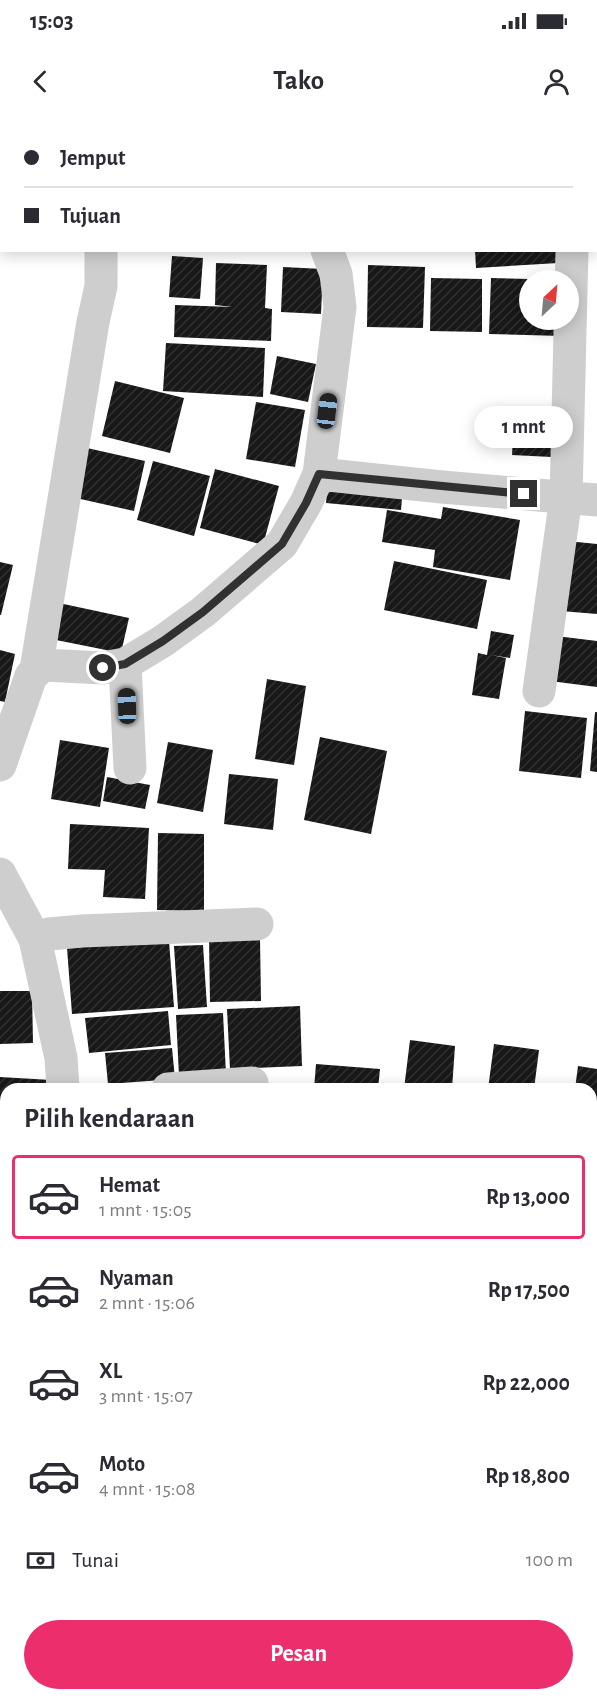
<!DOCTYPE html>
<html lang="id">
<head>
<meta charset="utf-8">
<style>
	:root { --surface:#fff; --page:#f2f2f3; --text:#2b2b33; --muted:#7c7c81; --line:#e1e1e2; --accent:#ec2e6d }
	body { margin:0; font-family:"Alegreya Sans",sans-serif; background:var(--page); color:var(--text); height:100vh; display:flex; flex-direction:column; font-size:22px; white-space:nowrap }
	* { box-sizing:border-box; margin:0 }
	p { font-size:20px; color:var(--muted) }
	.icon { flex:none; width:33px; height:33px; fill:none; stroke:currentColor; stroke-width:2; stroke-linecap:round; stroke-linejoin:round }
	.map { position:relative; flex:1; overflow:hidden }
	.sheet { position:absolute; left:0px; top:963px; width:597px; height:618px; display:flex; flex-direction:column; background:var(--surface); border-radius:18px 18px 0 0; box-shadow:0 3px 15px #0003 }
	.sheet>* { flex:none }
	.top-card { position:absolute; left:0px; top:0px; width:597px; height:132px; box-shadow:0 3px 15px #0003; display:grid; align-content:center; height:132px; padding:0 24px; background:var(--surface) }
	.needle { width:39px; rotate:26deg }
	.tools { position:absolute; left:519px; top:150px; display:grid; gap:12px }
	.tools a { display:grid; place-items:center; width:60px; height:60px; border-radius:50%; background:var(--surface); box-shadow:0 3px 15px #0003; font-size:30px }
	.end { position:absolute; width:27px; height:27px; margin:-14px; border:8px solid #313131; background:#fff; box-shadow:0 0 0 3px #fff }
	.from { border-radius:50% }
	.bubble { position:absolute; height:42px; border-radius:21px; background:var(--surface); box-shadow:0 3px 15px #0003; font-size:20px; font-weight:700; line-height:42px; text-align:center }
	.car { position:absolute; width:18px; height:36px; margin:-18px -9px; border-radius:8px; box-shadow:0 0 4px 2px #0007; background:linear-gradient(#222 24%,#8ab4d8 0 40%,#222 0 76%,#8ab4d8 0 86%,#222 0) }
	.top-card b { display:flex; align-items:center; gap:21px; height:57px; font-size:22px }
	.top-card b+b { border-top:2px solid var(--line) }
	.top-card i { width:15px; height:15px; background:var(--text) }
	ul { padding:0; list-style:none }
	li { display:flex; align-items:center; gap:18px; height:84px; margin:0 12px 9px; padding:0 12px; border:3px solid transparent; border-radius:6px }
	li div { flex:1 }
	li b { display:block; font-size:22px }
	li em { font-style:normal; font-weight:700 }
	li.active { border-color:var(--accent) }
	li>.icon { width:54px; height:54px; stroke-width:1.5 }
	h2 { padding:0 24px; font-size:27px; line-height:72px }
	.pay { display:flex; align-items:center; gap:15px; height:66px; padding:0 24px; font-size:22px }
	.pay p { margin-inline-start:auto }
	.primary-button { display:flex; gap:12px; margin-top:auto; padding:12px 24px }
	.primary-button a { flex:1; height:69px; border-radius:36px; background:var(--accent); color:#fff; font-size:24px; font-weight:700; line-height:69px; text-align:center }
	.status { display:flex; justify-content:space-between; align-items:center; height:42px; padding:0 30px; background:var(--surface); direction:ltr }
	.status svg { height:16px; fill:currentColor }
	header { display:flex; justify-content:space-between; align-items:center; height:78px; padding:0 24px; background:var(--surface); font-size:27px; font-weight:700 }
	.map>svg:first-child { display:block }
	.building { fill:url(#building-hatch) }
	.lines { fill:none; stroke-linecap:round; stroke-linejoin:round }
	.minor { stroke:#cecece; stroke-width:33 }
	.route { stroke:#313131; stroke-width:8 }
</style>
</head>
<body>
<div class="status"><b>15:03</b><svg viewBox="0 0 49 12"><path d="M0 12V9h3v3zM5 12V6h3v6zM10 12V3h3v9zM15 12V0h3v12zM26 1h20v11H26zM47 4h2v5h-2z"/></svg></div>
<header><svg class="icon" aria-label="back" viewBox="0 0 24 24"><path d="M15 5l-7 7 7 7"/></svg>Tako<svg class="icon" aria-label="person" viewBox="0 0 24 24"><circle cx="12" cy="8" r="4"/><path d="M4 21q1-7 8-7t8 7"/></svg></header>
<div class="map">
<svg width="597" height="1581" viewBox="0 0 597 1581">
	<defs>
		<pattern id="building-hatch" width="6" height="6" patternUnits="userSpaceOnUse" patternTransform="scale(1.5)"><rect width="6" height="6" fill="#181818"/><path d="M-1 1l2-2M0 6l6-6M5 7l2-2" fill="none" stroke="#313131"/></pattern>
	</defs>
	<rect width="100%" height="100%" fill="#fff"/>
	<path class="building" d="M475 130H557L558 143 476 148Z
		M172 136 203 138 200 179 169 177Z
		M216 143 267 145 265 188 272 189 271 221 174 217 175 185 232 187 215 185Z
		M368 145 425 147 423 208 367 207Z
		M283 147 323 149 321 194 281 192Z
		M431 158 482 159V212L430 211Z
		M491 158 530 159V200H562V216L489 214Z
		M166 223 265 228 263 277 163 271Z
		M277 236 316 244 308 282 270 274Z
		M115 261 184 278 170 333 102 316Z
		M256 282 305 290 295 347 246 339Z
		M514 298 554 300 552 337 512 335Z
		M87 328 145 341 134 391 76 378Z
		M153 341 210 356 194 416 137 400Z
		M215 349 279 366 263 425 200 408Z
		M328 360 403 368 401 390 326 383Z
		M443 387 520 400 510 460 433 447 435 430 382 422 387 390 441 399Z
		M567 421 597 424V494L561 491Z
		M394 441 487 460 477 509 384 490Z
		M0 442 13 445 1 495H0Z
		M59 483 129 498 121 533 51 519Z
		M491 511 514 515 510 538 491 535 506 538 499 579 472 575 478 533 487 535Z
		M556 516 597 521V567L550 561Z
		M0 530 15 534 5 582 0 581Z
		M267 559 306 566 294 645 255 639Z
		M525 591 587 598 581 658 519 651Z
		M595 592H597V652L590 651Z
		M320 617 387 631 371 714 304 700Z
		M60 620 109 628 100 687 51 679Z
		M168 622 213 630 203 692 157 683Z
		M229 654 278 659 273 710 224 704Z
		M107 657 150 665 145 689 103 681Z
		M70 704 149 708 145 779 103 777 105 750 68 749Z
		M158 713 204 714V791L157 790Z
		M209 818H260L261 881 210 882Z
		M169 821 174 887 72 894 67 828Z
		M203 825 207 887 178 889 174 826Z
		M0 871H32L33 923 0 924Z
		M300 886 302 946 230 949 227 889Z
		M168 891 171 925 89 933 85 898Z
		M223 893 226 954 179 956 176 895Z
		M410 920 455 926 452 969H404Z
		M494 924 539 930 534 969H488Z
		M172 928 175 959 108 964 105 933Z
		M316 944 380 949 378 969H314Z
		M578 946 597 949V1029L591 1028V969H575Z
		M0 957 51 960 50 969H6V995H0Z
		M0 1000H6V1043H0Z
		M0 1073 6 1074 1 1115H0Z
		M0 1260 6 1261V1316L4 1327 0 1326Z
		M591 1338 597 1339V1383L591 1382Z
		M0 1339 6 1340V1390L0 1389Z
		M591 1388 597 1389V1423L591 1422Z
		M0 1442 6 1443V1465L0 1463Z
		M151 1575H199L198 1581H150Z
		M457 1575H513L511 1581H455Z
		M520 1575H584L582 1581H519Z"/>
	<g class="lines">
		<path class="minor" d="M74 0V2
			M308 0V2
			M596 88H597
			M319 354 442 367 597 380
			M125 544 130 648
			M36 550 93 202 101 166V130
			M539 571 566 377 572 130
			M0 645 31 556 43 545 103 548 125 544 163 521 203 492 282 424 306 383 319 354 340 187 336 154 327 130
			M0 754 35 819 61 938 63 969
			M35 819 49 814 82 811 257 804
			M168 969 252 963
			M591 1045H597
			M0 1055H6
			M591 1250 597 1249
			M0 1506 6 1505
			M87 1575 100 1581"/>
	</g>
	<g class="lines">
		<path class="route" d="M103 548 125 544 163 521 203 492 282 424 306 383 319 354 524 374"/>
	</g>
</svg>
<div class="tools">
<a><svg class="needle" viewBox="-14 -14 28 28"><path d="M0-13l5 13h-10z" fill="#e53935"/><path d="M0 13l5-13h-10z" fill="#7c7c81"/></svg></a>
</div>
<i class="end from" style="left:103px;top:548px"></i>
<i class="end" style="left:524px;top:374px"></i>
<div class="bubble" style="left:474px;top:286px;width:99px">1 mnt</div>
<i class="car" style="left:327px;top:291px;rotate:7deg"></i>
<i class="car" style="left:127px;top:586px;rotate:358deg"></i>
<div class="top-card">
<b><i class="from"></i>Jemput</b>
<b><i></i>Tujuan</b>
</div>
<section class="sheet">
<h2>Pilih kendaraan</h2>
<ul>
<li class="active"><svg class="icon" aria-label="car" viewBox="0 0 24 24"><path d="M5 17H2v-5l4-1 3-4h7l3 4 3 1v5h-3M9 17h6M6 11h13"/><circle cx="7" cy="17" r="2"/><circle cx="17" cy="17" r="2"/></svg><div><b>Hemat</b><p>1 mnt · 15:05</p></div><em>Rp 13,000</em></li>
<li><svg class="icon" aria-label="car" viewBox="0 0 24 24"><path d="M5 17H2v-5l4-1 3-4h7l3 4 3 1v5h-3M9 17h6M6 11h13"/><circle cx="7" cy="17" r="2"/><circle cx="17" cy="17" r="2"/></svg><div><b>Nyaman</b><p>2 mnt · 15:06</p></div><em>Rp 17,500</em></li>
<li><svg class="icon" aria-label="car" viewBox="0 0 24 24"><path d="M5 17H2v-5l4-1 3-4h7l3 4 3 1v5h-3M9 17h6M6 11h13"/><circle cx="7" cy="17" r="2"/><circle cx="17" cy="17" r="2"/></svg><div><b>XL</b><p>3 mnt · 15:07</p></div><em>Rp 22,000</em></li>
<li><svg class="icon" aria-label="car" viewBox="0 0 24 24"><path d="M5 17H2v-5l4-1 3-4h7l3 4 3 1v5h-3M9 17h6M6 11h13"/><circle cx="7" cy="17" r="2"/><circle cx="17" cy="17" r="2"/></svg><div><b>Moto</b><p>4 mnt · 15:08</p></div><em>Rp 18,800</em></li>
</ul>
<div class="pay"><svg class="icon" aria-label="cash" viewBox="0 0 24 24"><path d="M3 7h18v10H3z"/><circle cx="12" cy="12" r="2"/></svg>Tunai<p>100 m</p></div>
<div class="primary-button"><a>Pesan</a></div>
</section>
</div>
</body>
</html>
